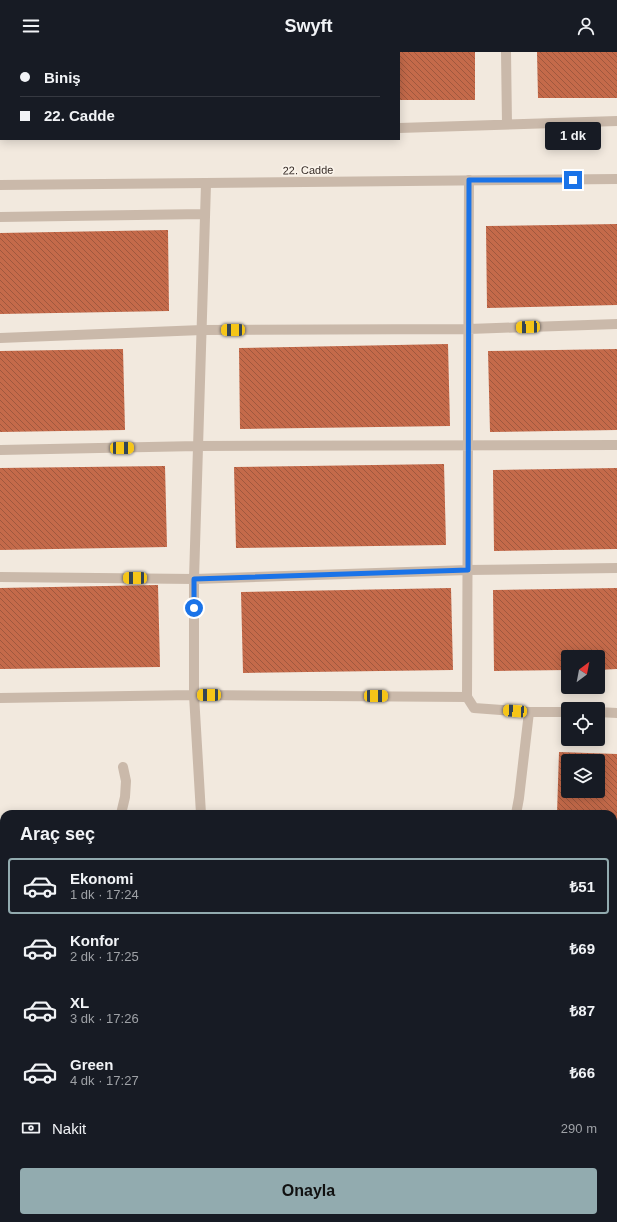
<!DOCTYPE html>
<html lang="tr">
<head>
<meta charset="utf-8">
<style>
	:root { --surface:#171b24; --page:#242831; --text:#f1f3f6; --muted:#9ea1a6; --line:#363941; --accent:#92abaf }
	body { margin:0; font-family:Helvetica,sans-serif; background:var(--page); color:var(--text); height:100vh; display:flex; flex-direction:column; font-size:15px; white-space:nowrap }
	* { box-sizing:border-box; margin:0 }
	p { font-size:13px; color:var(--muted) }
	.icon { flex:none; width:22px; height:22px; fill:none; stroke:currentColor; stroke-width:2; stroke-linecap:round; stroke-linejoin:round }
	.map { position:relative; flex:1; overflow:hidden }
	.side { position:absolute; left:0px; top:758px; width:617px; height:412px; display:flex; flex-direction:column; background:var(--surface); border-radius:12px 12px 0 0; box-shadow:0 2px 10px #0003 }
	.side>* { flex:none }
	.guide { position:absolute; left:0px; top:0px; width:400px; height:88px; box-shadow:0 2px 10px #0003; display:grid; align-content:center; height:88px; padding:0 20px; background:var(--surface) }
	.needle { width:26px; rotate:32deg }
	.fabs { position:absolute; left:561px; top:598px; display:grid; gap:8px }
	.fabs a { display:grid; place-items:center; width:44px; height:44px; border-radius:4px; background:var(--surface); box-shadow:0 2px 10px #0003; font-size:20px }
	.end { position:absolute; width:18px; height:18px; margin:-9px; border:5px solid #1a73e8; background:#fff; box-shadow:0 0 0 2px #fff }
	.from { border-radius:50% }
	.bubble { position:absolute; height:28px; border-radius:4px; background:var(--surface); box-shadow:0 2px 10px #0003; font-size:13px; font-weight:700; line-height:28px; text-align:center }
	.car { position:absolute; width:12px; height:24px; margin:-12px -6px; border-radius:5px; box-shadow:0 0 3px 1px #0007; background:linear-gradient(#f5c518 24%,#345 0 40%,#f5c518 0 76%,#345 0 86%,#f5c518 0) }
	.guide b { display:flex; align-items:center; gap:14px; height:38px; font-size:15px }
	.guide b+b { border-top:1px solid var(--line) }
	.guide i { width:10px; height:10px; background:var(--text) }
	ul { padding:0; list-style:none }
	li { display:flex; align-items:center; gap:12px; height:56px; margin:0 8px 6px; padding:0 12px; border:2px solid transparent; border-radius:4px }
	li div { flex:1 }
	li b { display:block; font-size:15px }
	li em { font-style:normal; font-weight:700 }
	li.on { border-color:var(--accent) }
	li>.icon { width:36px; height:36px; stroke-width:1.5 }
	h2 { padding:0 20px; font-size:18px; line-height:48px }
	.pay { display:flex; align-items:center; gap:10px; height:44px; padding:0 20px; font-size:15px }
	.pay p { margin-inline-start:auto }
	.cta { display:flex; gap:8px; margin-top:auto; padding:8px 20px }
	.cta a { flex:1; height:46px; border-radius:4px; background:var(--accent); color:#111; font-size:16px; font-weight:700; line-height:46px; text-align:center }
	header { display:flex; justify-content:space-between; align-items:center; height:52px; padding:0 20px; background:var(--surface); font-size:18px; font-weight:700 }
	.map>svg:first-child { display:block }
	.building { fill:url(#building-back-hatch); fill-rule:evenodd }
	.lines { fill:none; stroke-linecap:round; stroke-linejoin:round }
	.service { stroke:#cab9aa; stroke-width:10 }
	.minor { stroke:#cab9aa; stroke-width:10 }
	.route { stroke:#1a73e8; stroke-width:5 }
	.labels { text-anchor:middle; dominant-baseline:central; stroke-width:3.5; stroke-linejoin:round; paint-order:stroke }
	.street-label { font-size:11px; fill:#382e29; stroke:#faf3ea }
</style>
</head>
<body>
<header><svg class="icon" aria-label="menu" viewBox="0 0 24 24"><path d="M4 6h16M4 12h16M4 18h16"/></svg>Swyft<svg class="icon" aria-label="person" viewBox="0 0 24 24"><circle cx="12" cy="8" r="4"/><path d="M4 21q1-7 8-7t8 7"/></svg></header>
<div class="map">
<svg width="617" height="1170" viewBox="0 0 617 1170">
	<defs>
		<pattern id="building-back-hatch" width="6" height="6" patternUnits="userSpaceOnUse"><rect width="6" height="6" fill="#c46a4a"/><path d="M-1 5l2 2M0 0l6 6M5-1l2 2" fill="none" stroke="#a0583e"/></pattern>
	</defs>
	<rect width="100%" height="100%" fill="#f2e9de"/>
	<path class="building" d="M399 0H475V48H399Z
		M537 0H617V46H538Z
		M617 172V253L487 256 486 174Z
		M168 178 169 259 0 262V181Z
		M448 292 450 374 240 377 239 296Z
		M123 297 125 378 0 380V299Z
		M617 297V378L490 380 488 299Z
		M444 412 446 493 236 496 234 415Z
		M165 414 167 495 0 498V416Z
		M617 416V497L494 499 493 418Z
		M158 533 160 615 0 617V536Z
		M451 536 453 618 243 621 241 540Z
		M617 536V617L598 618V605H568V618L494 619 493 538Z
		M559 700 617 702V776H613V762H557ZM568 709H598V739H568Z
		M613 839H617V1170H256V1166H613Z
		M4 842V1166H181V1170H0V846Z"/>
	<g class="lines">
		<path class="service" d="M68 0V1
			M359 0V1
			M506 0 507 72
			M211 1V0
			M399 76 617 69
			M469 128 467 645 474 656 529 660H568
			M0 165 205 162
			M0 286 202 278 469 277 617 272
			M0 398 198 394 617 393
			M0 525 194 527 468 518 617 516
			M194 643V527L206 132
			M0 646 194 643 467 645
			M598 660 617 661
			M121 762 125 745 126 729 123 715
			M516 762 519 746 529 660
			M0 799H4
			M613 801H617
			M184 1166V1170
			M223 1166V1170"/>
		<path class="minor" d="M0 133 617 127
			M194 643 201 762"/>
	</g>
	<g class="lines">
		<path class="route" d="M194 556V527L468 518 469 128H573"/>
	</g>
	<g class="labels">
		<g class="street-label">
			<text transform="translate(308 118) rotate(-1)">22. Cadde</text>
		</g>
	</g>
</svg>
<div class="fabs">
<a><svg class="needle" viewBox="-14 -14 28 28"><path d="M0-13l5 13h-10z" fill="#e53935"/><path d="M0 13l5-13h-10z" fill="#9ea1a6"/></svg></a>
<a><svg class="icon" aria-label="locate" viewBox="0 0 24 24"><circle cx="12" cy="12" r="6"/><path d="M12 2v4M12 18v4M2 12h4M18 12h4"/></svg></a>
<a><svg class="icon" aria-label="layers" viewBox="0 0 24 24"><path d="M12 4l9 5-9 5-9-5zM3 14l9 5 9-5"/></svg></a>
</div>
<i class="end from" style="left:194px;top:556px"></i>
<i class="end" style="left:573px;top:128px"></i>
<div class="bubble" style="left:545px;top:70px;width:56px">1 dk</div>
<i class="car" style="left:528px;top:275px;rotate:268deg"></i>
<i class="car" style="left:233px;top:278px;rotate:270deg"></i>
<i class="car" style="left:122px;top:396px;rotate:89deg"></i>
<i class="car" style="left:135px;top:526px;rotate:270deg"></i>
<i class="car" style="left:209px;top:643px;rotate:270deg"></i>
<i class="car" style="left:376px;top:644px;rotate:90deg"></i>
<i class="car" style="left:515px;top:659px;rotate:274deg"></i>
<div class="guide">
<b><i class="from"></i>Biniş</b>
<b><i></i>22. Cadde</b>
</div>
<section class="side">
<h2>Araç seç</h2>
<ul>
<li class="on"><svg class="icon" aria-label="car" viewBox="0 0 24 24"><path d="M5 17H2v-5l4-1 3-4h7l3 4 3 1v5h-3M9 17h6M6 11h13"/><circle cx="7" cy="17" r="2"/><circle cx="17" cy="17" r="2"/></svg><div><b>Ekonomi</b><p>1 dk · 17:24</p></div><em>₺51</em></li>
<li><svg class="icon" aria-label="car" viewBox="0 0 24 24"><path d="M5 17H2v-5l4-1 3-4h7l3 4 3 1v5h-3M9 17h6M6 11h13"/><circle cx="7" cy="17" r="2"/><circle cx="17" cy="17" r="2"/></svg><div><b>Konfor</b><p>2 dk · 17:25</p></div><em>₺69</em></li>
<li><svg class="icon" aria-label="car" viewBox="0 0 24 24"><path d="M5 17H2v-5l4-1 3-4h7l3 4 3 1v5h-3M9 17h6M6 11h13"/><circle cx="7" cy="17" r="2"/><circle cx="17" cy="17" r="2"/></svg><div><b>XL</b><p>3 dk · 17:26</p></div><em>₺87</em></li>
<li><svg class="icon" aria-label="car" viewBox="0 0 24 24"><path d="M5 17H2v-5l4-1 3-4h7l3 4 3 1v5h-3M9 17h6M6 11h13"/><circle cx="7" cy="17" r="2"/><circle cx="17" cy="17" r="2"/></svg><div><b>Green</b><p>4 dk · 17:27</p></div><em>₺66</em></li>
</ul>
<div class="pay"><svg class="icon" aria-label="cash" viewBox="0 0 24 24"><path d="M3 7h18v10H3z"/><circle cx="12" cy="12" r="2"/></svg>Nakit<p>290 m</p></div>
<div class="cta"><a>Onayla</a></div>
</section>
</div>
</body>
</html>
